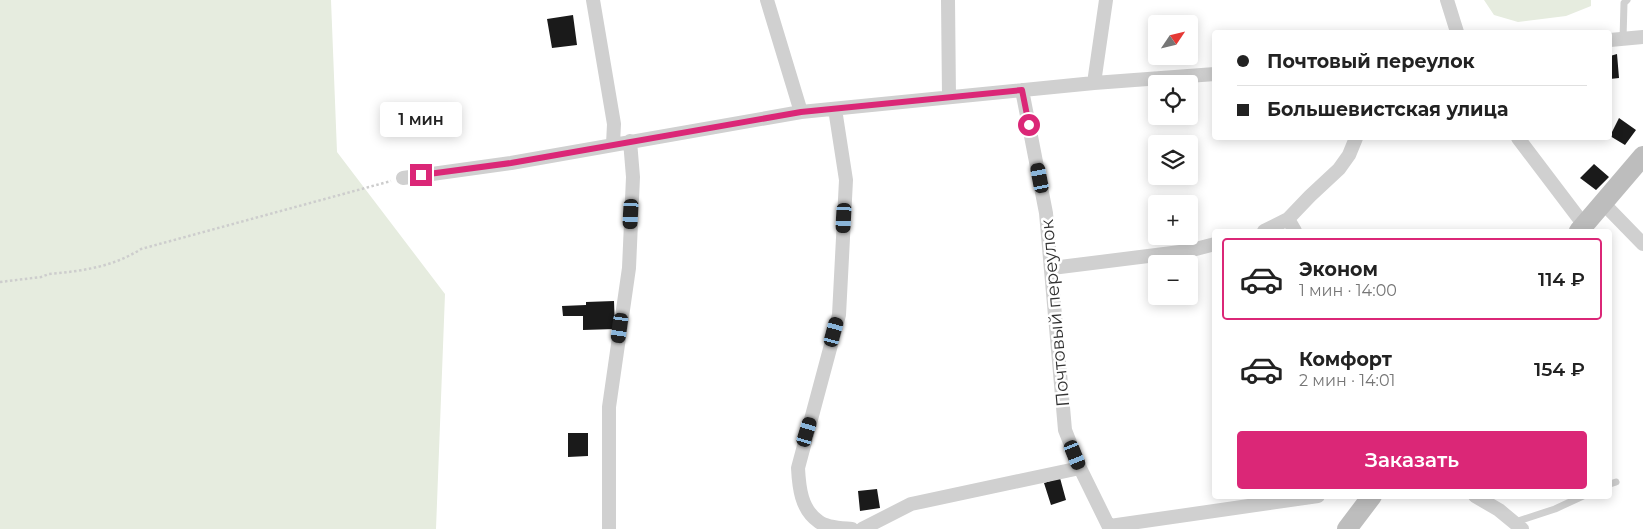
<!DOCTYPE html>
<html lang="ru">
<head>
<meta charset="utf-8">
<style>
	:root { --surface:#fff; --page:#f6f6f6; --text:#222; --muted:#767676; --line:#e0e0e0; --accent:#db2777 }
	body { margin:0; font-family:Montserrat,sans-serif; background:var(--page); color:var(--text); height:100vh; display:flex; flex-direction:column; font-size:19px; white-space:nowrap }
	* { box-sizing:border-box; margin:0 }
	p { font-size:16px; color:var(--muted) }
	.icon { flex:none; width:28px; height:28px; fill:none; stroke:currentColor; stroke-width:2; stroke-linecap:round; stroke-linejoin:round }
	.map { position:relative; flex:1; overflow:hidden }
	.drawer { position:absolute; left:1212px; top:229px; width:400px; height:270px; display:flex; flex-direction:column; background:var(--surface); border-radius:5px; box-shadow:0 2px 12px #0003 }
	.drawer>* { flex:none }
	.hud { position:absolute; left:1212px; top:30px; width:400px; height:110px; border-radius:5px; box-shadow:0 2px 12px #0003; display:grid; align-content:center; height:110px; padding:0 25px; background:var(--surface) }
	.needle { width:32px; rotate:55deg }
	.controls { position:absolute; left:1148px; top:15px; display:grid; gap:10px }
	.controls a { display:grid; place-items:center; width:50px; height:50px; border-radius:5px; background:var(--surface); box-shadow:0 2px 12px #0003; font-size:25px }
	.end { position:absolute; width:22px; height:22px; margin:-11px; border:6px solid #db2777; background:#fff; box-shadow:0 0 0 2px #fff }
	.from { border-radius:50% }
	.bubble { position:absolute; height:35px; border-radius:5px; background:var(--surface); box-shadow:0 2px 12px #0003; font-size:16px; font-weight:600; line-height:35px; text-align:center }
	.car { position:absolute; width:15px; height:30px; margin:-15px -8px; border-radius:6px; box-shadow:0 0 4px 1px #0007; background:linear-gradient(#222 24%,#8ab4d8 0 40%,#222 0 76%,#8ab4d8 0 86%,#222 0) }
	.hud b { display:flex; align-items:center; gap:18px; height:48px; font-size:19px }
	.hud b+b { border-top:1px solid var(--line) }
	.hud i { width:12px; height:12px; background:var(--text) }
	ul { padding:9px 0 0; list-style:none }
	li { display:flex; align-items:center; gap:15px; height:82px; margin:0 10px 8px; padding:0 15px; border:2px solid transparent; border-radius:5px }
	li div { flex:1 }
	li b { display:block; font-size:19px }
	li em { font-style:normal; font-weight:600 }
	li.on { border-color:var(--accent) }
	li>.icon { width:45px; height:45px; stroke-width:1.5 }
	.action { display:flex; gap:10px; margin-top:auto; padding:10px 25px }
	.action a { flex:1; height:58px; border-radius:5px; background:var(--accent); color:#fff; font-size:20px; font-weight:600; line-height:58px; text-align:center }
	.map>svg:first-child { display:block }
	.green { fill:#e6ecdf }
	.building { fill:#1a1a1a }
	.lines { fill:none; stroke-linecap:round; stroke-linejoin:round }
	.path { stroke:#cdcdcd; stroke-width:2.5; stroke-dasharray:2.5 2.5; stroke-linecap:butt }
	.lane { stroke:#d0d0d0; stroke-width:7 }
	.street { stroke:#d0d0d0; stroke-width:14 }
	.secondary { stroke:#bdbdbd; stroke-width:20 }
	.route { stroke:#db2777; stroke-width:6 }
	.labels { text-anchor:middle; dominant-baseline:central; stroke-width:5; stroke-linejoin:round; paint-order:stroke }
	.street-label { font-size:18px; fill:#333; stroke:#fff }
</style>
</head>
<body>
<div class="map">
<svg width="1643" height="529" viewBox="0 0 1643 529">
	<rect width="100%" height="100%" fill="#fff"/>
	<path class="green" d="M0 0H331L337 152 445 294 436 529H0Z
		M1484 0H1591V6L1566 16 1518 22 1494 15Z"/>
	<path class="building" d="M573 15 577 45 552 48 547 19Z
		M1617 54 1619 78 1610 79V56Z
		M1163 116H1189V122L1163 124Z
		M1619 118 1636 130 1625 145 1610 136Z
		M1594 164 1609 177 1596 190 1580 178Z
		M614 301 615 329 583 330V316H563L562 306 586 305V302Z
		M568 433H588V456L568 457Z
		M1060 478 1066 500 1051 505 1044 483Z
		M877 489 880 508 860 511 858 491Z"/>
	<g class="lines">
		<path class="path" d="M0 282 41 277 49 274C82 271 113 267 141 249L391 181"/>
		<path class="lane" d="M1623 39 1624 3 1627 0
			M1610 484 1616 482
			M1515 522 1555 509 1583 496"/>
		<path class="street" d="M593 0 614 124 613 144
			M767 0 801 112
			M948 0 949 97
			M1447 0 1457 32
			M1610 40 1643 37
			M1094 83 1106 0
			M1022 90 1046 213 1065 430 1080 468 1110 529
			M835 109 846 180 839 315 798 468C799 487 801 509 818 521 826 528 842 528 852 529
			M1518 138 1584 225
			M403 178 511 163 801 112 1094 83 1215 74
			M1603 203 1643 244
			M1288 219 1295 231
			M1264 231 1288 219 1310 196 1339 169 1349 155 1356 138
			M1052 268 1188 251 1215 244
			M1475 496 1499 510 1522 529
			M1110 526 1318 496
			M609 529V407L629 268 633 177 630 141
			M862 529 911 504 1080 468"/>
		<path class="secondary" d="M1579 231 1643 156
			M1347 529 1372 496"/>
	</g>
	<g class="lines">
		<path class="route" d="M421 175 511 163 801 112 1022 90 1029 125"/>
	</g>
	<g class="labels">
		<g class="street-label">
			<text transform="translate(1055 313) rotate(-95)">Почтовый переулок</text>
		</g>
	</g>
</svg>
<div class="controls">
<a><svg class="needle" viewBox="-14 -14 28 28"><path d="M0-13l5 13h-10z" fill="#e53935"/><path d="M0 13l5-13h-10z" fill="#767676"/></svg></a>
<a><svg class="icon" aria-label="locate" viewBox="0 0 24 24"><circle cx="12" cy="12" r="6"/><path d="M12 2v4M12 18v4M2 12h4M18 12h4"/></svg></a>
<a><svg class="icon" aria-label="layers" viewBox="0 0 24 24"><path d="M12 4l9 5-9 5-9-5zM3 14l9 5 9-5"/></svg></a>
<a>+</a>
<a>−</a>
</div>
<i class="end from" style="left:1029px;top:125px"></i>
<i class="end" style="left:421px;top:175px"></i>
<div class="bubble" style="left:380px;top:102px;width:82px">1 мин</div>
<i class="car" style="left:1040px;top:178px;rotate:349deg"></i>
<i class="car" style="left:631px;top:214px;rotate:183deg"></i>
<i class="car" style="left:844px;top:218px;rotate:183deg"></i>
<i class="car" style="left:620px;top:328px;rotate:188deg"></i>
<i class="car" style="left:834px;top:332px;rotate:15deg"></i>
<i class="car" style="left:807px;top:432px;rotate:17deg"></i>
<i class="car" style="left:1075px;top:455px;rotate:158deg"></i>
<div class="hud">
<b><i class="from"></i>Почтовый переулок</b>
<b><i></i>Большевистская улица</b>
</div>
<section class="drawer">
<ul>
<li class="on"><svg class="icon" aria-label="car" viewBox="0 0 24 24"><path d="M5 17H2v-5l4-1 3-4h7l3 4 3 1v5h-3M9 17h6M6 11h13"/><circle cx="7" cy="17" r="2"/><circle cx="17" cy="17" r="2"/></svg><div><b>Эконом</b><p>1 мин · 14:00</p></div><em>114 ₽</em></li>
<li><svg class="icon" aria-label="car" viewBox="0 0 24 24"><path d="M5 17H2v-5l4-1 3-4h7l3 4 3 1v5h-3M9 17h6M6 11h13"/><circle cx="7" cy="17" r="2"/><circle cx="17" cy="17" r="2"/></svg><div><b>Комфорт</b><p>2 мин · 14:01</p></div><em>154 ₽</em></li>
</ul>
<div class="action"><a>Заказать</a></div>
</section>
</div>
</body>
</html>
